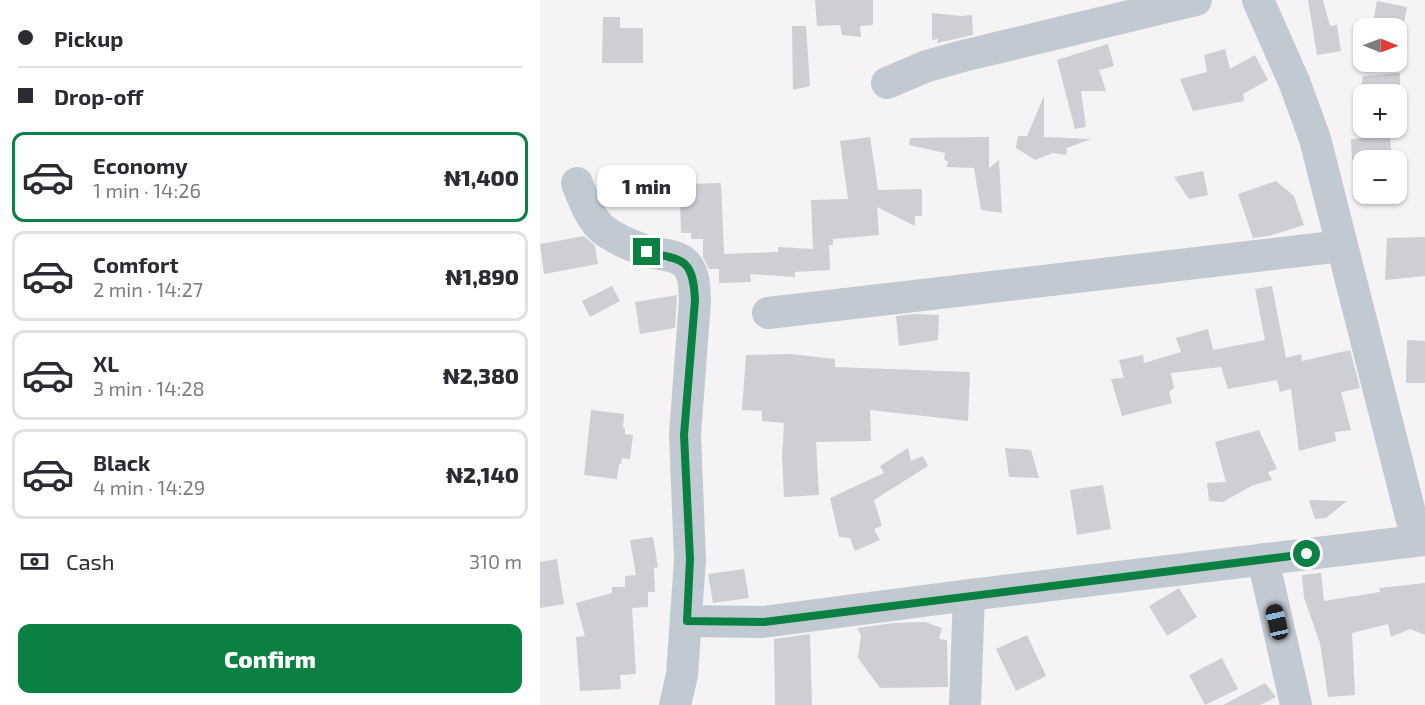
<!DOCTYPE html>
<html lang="en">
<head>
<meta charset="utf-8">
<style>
	:root { --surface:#fff; --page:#f7f7f7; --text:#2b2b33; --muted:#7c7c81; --line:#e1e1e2; --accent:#0b8043 }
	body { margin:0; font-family:"Exo 2",sans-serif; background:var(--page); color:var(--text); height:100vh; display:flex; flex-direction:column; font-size:22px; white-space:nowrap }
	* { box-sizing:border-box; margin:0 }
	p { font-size:20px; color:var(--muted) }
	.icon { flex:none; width:33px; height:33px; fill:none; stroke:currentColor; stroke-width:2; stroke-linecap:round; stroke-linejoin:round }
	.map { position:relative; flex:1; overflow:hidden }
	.drawer { display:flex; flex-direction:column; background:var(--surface); width:540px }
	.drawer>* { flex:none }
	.banner { display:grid; align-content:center; height:132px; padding:0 18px; background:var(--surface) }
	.needle { width:39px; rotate:91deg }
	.buttons { position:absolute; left:813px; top:18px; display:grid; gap:12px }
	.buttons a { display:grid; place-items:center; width:54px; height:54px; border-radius:12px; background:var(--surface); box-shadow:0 2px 4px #0004; font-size:30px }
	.end { position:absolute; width:27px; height:27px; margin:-14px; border:8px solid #0b8043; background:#fff; box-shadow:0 0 0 3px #fff }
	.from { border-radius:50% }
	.bubble { position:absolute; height:42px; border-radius:12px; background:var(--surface); box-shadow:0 2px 4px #0004; font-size:20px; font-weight:800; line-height:42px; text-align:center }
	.car { position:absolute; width:18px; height:36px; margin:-18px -9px; border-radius:8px; box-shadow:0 0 4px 2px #0007; background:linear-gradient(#222 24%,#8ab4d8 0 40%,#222 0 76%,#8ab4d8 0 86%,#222 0) }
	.banner b { display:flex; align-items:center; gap:21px; height:57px; font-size:22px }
	.banner b+b { border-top:2px solid var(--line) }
	.banner i { width:15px; height:15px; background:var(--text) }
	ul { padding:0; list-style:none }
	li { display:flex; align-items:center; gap:18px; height:90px; margin:0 12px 9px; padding:0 6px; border:3px solid var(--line); border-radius:12px }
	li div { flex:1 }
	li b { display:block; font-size:22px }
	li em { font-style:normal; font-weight:800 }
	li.current { border-color:var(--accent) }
	li>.icon { width:54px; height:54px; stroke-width:1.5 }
	.pay { display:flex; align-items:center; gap:15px; height:66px; padding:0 18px; font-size:22px }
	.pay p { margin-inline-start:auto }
	.button { display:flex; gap:12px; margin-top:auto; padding:12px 18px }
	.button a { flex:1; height:69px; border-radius:12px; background:var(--accent); color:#fff; font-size:24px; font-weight:800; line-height:69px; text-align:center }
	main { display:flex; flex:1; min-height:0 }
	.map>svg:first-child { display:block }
	.building { fill:#cdcfd5 }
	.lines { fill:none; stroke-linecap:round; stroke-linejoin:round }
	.minor { stroke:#c1cad2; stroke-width:32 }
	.route { stroke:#0b8043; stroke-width:8 }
</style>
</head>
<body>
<main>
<section class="drawer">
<div class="banner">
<b><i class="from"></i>Pickup</b>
<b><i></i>Drop-off</b>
</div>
<ul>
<li class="current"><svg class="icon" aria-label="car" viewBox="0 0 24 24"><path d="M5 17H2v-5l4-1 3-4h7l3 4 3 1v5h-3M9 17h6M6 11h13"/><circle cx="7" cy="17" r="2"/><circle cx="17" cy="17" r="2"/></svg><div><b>Economy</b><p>1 min · 14:26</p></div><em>₦1,400</em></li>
<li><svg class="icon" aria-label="car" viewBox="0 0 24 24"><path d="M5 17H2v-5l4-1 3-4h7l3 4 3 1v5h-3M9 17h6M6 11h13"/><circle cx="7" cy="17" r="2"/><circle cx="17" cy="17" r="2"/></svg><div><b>Comfort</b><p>2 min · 14:27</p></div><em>₦1,890</em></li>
<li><svg class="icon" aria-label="car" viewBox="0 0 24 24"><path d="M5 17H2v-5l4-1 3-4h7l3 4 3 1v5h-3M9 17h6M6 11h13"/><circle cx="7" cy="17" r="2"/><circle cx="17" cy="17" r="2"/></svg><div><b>XL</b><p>3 min · 14:28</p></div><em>₦2,380</em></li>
<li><svg class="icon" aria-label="car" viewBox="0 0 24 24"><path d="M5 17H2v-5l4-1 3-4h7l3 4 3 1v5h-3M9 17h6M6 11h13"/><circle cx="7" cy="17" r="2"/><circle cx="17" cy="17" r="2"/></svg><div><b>Black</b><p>4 min · 14:29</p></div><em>₦2,140</em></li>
</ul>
<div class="pay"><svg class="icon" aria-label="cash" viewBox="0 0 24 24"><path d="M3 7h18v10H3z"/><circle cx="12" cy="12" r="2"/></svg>Cash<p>310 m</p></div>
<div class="button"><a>Confirm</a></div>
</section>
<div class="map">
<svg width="885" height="705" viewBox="0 0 885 705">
	<rect width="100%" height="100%" fill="#f5f3f3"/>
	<path class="building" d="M275 0H333V25L320 26 321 37 302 35 300 25 277 26Z
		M768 0H783L790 26 797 25 801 51 777 55Z
		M837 1 867 7 863 28H832Z
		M392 13 421 16 432 15 433 35 397 43 398 39 392 40Z
		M63 17H80V28H103V63H62Z
		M252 26H266L270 86 253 90Z
		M568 44 574 66 559 70 566 91H541L546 127 535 129 517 60Z
		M685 49 690 69 715 55 728 80 703 94 704 101 653 111 640 79 667 72 664 55Z
		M860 73V94H820L823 76Z
		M504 96V137L551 139 527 148 526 155 513 153 495 160 476 148 478 136H487Z
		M330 137 338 190 382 189V216H375V226L337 207 339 235 293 239V245H289L290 270 255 272V277L210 274 211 282 179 283V269H169L163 257V239H151V233H141L140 202H144L143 184 181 183 184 254 238 252V247L273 249 271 200 308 199 300 141Z
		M449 137V168L459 160 462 213 441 210 434 168 407 167 408 162 404 159 405 153 369 145 370 138Z
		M850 137 852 160H812L811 139Z
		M663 171 668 195 649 199 634 177Z
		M736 181 754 196 764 225 729 236 713 238 698 194Z
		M44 236 55 246 58 264 4 274 0 244Z
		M885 237V276L845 280 847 238Z
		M72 286 80 301 50 317 42 301Z
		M732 286 746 358 761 354 762 361 810 350 820 388 801 392 811 430 795 432 796 441 759 451 751 389 740 392 737 380 688 389 681 367 631 373 634 388 629 392 632 403 582 416 571 379 584 378 579 360 603 355 604 363 641 352 636 338 668 329 673 350 725 340 715 289Z
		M137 295 135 328 100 334 95 302Z
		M375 314 399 315 398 340 359 346 356 316Z
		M867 340 885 341V383H866Z
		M250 354 295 359V367L430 372 428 421 330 410 331 441 276 442 279 495 244 497 242 457 244 423 222 421V411L202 410 206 355Z
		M51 410 84 414 83 428H85V434L93 435 90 459 82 458 81 464H79L77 479 44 475Z
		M719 430 737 469 728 472 732 480 711 486 683 502 669 501 667 483 686 482 675 442Z
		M368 448 371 461 383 456 388 466 334 500 342 526 334 529 340 540 315 551 310 538 299 537 290 498 344 473 340 466Z
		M465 448 491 450 499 478 469 477Z
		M563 485 571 529 537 535 530 490Z
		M769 500 807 501 786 518 775 519Z
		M113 537 118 567 114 568 115 592H108V607L92 608 96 674 80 675 81 689 40 691 36 637 45 636 36 603 72 593V587H85V576L96 575 90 540Z
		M17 559 24 604 0 608V562Z
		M204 569 209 598 173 603 168 574Z
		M781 573 784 601 840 592 839 588 885 583V635L870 629 851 637 848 624 812 633 815 695 788 697 780 643 764 598 762 575Z
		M639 588 657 617 627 636 609 606Z
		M385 622 402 628 399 639 407 640 408 687 340 688 318 658 321 635 317 628 354 623Z
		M270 634 272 705H235L234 639Z
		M487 635 506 676 476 691 456 649Z
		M682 658 698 689 665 705 649 675Z
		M725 683 736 697 720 705H683Z"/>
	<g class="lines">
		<path class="minor" d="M718 0 755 84 775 139 877 540
			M347 83 387 66 423 56 656 0
			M37 183C43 198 49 216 61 228 73 238 92 246 107 251 119 255 137 254 146 264 155 274 154 287 155 300L145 435 150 559 142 675 135 705
			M228 313 802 246
			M723 559 756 705
			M147 621 223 622 429 595 885 540
			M425 705 429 595"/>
	</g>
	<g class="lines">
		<path class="route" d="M107 252C144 260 153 259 155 300L144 435 150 559 147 621 224 622 767 554"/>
	</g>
</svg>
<div class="buttons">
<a><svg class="needle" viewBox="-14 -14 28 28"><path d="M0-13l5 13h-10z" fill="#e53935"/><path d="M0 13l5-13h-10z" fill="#7c7c81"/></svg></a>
<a>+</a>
<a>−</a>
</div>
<i class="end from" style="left:767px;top:554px"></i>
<i class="end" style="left:107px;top:252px"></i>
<div class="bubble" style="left:57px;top:165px;width:99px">1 min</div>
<i class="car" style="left:737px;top:622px;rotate:347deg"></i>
</div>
</main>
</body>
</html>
